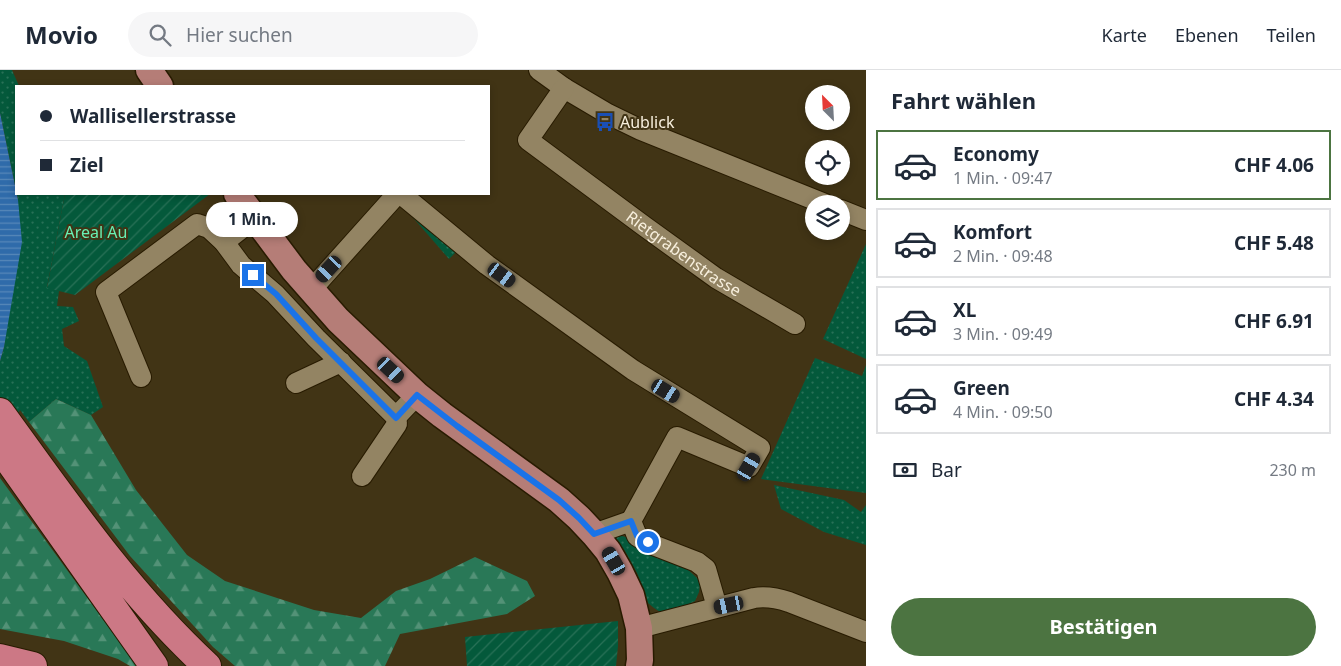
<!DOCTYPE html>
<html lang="de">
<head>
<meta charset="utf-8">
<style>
	:root { --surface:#fff; --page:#f6f6f7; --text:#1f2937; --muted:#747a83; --line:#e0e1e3; --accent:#4c7441 }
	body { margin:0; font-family:"Noto Sans",sans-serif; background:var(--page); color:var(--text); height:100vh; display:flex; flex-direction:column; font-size:19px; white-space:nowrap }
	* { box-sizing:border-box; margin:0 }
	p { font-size:16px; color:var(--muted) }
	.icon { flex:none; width:28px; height:28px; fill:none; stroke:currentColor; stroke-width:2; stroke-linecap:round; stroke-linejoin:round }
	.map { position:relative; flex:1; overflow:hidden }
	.sheet { display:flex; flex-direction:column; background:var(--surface); width:475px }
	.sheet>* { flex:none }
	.banner { position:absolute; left:15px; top:15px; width:475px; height:110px; border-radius:0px; box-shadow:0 2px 8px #0003; display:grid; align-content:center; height:110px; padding:0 25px; background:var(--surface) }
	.needle { width:32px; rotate:336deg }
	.fabs { position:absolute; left:805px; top:15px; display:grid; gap:10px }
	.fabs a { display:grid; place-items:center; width:45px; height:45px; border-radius:50%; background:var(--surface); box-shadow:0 2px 8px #0003; font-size:25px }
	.end { position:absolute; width:22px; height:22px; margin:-11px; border:6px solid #1a73e8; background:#fff; box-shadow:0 0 0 2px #fff }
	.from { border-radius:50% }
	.bubble { position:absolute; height:35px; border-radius:18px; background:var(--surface); box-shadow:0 2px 8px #0003; font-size:16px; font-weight:700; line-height:35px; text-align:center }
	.car { position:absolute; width:15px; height:30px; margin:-15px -8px; border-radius:6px; box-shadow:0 0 4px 1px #0007; background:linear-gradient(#222 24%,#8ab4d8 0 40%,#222 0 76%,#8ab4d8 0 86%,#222 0) }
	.banner b { display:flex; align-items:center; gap:18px; height:48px; font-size:19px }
	.banner b+b { border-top:1px solid var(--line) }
	.banner i { width:12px; height:12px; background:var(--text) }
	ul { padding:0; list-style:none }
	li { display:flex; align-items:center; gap:15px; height:70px; margin:0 10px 8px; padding:0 15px; border:2px solid var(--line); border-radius:0px }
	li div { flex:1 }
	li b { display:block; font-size:19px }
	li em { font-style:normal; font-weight:700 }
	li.selected { border-color:var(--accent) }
	li>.icon { width:45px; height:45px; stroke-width:1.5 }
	h2 { padding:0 25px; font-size:22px; line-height:60px }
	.pay { display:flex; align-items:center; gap:12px; height:55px; padding:0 25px; font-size:19px }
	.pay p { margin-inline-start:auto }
	.action { display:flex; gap:10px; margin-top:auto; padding:10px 25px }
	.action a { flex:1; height:58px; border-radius:30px; background:var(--accent); color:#fff; font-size:20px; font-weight:700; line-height:58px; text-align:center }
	header { display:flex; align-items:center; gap:30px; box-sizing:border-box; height:70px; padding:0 25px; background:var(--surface); border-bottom:1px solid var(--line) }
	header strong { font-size:24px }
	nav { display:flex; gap:28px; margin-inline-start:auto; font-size:18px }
	.search { width:350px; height:45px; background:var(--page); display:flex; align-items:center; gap:12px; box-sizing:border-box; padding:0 18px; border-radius:28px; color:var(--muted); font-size:19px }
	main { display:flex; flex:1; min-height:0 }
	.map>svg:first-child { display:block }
	.grass { fill:url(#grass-dots) }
	.forest { fill:url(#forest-firs) }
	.garden { fill:url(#garden-furrows) }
	.water { fill:url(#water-rules) }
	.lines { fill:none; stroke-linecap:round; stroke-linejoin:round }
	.minor-casing { stroke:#281b00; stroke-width:22 }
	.major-casing { stroke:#281b00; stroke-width:29 }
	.highway-casing { stroke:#281b00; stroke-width:30 }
	.minor { stroke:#938463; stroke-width:20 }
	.major { stroke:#b57d77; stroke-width:26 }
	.highway { stroke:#cc7885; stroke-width:28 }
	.route { stroke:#1a73e8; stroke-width:6 }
	.labels { text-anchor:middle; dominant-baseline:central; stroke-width:4; stroke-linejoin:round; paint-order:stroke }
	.poi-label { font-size:16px; fill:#f8f0de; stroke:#413415; text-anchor:start }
	.park-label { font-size:16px; fill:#68f0b4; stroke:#413415 }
	.street-label { font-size:16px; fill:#f8f0de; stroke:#413415 }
</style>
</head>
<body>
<header>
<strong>Movio</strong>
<div class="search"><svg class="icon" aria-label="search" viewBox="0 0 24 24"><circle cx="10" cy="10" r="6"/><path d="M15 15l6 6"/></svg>Hier suchen</div>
<nav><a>Karte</a><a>Ebenen</a><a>Teilen</a></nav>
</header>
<main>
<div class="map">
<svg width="866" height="596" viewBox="0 0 866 596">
	<defs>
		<pattern id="grass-dots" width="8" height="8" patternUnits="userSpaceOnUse" patternTransform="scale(1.25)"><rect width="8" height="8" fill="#04593b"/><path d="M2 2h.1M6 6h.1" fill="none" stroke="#297157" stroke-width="1.8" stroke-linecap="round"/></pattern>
		<pattern id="forest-firs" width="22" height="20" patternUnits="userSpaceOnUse" patternTransform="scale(1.25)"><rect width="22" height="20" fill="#297857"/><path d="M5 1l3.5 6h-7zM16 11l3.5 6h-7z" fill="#539277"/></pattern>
		<pattern id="garden-furrows" width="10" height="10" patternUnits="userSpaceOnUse" patternTransform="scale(1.25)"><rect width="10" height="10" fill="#04593b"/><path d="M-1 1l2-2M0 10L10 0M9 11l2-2" fill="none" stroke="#297157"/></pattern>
		<pattern id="water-rules" width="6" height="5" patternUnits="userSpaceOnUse" patternTransform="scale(1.25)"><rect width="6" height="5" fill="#2f6baa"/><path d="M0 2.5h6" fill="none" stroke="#5888b9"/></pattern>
	</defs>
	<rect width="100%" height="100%" fill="#413415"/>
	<path class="grass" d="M0 0H12L19 16H16V120L0 43Z
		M17 124H65L47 217 59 221 57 236 73 237 79 251 62 259 64 276 87 291 103 337 91 345 56 329 29 352 20 340 0 374V291L4 277 18 130Z
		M409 143 460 178 449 189Z
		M866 174V289L823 269Z
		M815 288 862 306 866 295V423L761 409Z
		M774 415 844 430 861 442 866 435V475L824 462 781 439Z
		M615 464 629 468 636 477 686 498 697 508 700 514 699 522 695 531 675 541 660 542 654 538 648 533 644 520 637 503 625 481 614 466Z"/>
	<path class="forest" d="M56 329 91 345 136 420 187 485 225 511 314 540 361 548 396 521 430 509 475 487 527 511 535 526 507 544 400 564 385 596H235L213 577 130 486 29 352Z
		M0 408 137 596H130L118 589 64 571 0 559Z"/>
	<path class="garden" d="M65 124H210L75 225 47 218Z
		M618 551V576L616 596H467L465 567Z"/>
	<path class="water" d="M0 43 18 130 22 172 4 277 0 291Z"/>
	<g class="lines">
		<g class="minor-casing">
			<g id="minor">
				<path d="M539 0 564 18 608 44 641 60 825 134"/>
				<path id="s1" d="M564 18 528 70 644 156 716 208 795 254"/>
				<path d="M401 124 487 195 633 300 760 378 749 397 677 367 631 451"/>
				<path d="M841 140 866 150"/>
				<path d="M224 172 255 148"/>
				<path d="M311 220 397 124"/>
				<path d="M141 307 106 222 197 154 209 158 224 172 241 195 275 224 316 268 396 347 417 325"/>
				<path d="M296 313 341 292"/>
				<path d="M362 406 397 354 396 347"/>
				<path d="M631 451 637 466 648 473 697 492 706 499 717 537"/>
				<path d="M594 464 631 451"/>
				<path d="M639 558 754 528C766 526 777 528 789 532L866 562"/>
			</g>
		</g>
		<g class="major-casing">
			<path id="major" d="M149 0 160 16
				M237 124 294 200 338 250 417 325 442 345 559 430 579 448 594 464 608 481 620 502 631 525 639 558 640 590 639 596"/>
		</g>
		<g class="highway-casing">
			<path id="highway" d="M0 342C64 430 126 521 207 596
				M0 378 154 596
				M0 588 33 596"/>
		</g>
		<use href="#minor" class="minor"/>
		<use href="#major" class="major"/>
		<use href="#highway" class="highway"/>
	</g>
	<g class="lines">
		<path class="route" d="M253 205 276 224 316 268 396 348 417 325 457 356 559 430 579 448 594 464 631 451 637 466 648 472"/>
	</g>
	<defs>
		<g id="bus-bare" transform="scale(1.5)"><path d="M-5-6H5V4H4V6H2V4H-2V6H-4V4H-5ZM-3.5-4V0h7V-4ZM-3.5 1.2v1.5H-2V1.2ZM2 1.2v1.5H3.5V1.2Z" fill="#1a4fb4" stroke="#413415" stroke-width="2.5" paint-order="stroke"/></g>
	</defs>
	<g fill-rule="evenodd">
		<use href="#bus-bare" x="605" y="52"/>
	</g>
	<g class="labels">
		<g class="poi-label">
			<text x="620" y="52">Aublick</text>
		</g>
		<g class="park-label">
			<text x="96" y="162">Areal Au</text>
		</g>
		<g class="street-label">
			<text stroke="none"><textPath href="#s1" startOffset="256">Rietgrabenstrasse</textPath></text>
		</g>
	</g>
</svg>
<div class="fabs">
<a><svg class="needle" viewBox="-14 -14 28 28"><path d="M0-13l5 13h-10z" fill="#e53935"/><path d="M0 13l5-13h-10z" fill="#747a83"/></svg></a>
<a><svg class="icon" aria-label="locate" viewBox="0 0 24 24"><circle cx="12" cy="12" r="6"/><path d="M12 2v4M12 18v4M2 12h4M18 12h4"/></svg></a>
<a><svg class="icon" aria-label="layers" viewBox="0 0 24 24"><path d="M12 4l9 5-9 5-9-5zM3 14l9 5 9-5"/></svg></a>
</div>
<i class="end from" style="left:648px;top:472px"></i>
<i class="end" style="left:253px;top:205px"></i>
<div class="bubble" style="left:206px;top:132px;width:92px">1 Min.</div>
<i class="car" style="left:329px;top:199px;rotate:223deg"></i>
<i class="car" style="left:502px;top:205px;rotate:126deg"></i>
<i class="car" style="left:391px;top:300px;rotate:133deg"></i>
<i class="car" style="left:666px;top:321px;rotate:121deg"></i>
<i class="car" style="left:749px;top:397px;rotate:30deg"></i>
<i class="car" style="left:614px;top:491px;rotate:330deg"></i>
<i class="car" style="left:729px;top:535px;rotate:258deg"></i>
<div class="banner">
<b><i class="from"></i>Wallisellerstrasse</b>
<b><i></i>Ziel</b>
</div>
</div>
<section class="sheet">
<h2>Fahrt wählen</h2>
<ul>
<li class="selected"><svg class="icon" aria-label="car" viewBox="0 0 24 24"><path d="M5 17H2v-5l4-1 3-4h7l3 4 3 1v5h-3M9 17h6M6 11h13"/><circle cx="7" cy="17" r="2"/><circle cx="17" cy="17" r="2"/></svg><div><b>Economy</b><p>1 Min. · 09:47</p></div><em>CHF 4.06</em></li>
<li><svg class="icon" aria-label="car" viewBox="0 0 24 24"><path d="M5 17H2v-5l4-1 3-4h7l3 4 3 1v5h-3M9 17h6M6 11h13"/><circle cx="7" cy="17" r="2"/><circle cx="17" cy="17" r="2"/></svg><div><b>Komfort</b><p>2 Min. · 09:48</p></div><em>CHF 5.48</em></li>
<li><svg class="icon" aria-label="car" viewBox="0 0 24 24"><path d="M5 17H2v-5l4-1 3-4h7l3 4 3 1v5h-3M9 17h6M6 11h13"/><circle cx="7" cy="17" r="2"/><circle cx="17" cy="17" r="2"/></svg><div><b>XL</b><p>3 Min. · 09:49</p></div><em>CHF 6.91</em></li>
<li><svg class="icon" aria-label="car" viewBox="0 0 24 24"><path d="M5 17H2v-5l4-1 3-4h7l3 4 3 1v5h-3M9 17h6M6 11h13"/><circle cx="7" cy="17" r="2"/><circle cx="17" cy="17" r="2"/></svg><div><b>Green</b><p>4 Min. · 09:50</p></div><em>CHF 4.34</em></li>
</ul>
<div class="pay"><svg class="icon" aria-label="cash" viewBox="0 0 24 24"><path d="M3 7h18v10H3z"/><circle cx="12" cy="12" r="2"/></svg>Bar<p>230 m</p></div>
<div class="action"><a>Bestätigen</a></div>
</section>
</main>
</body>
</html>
